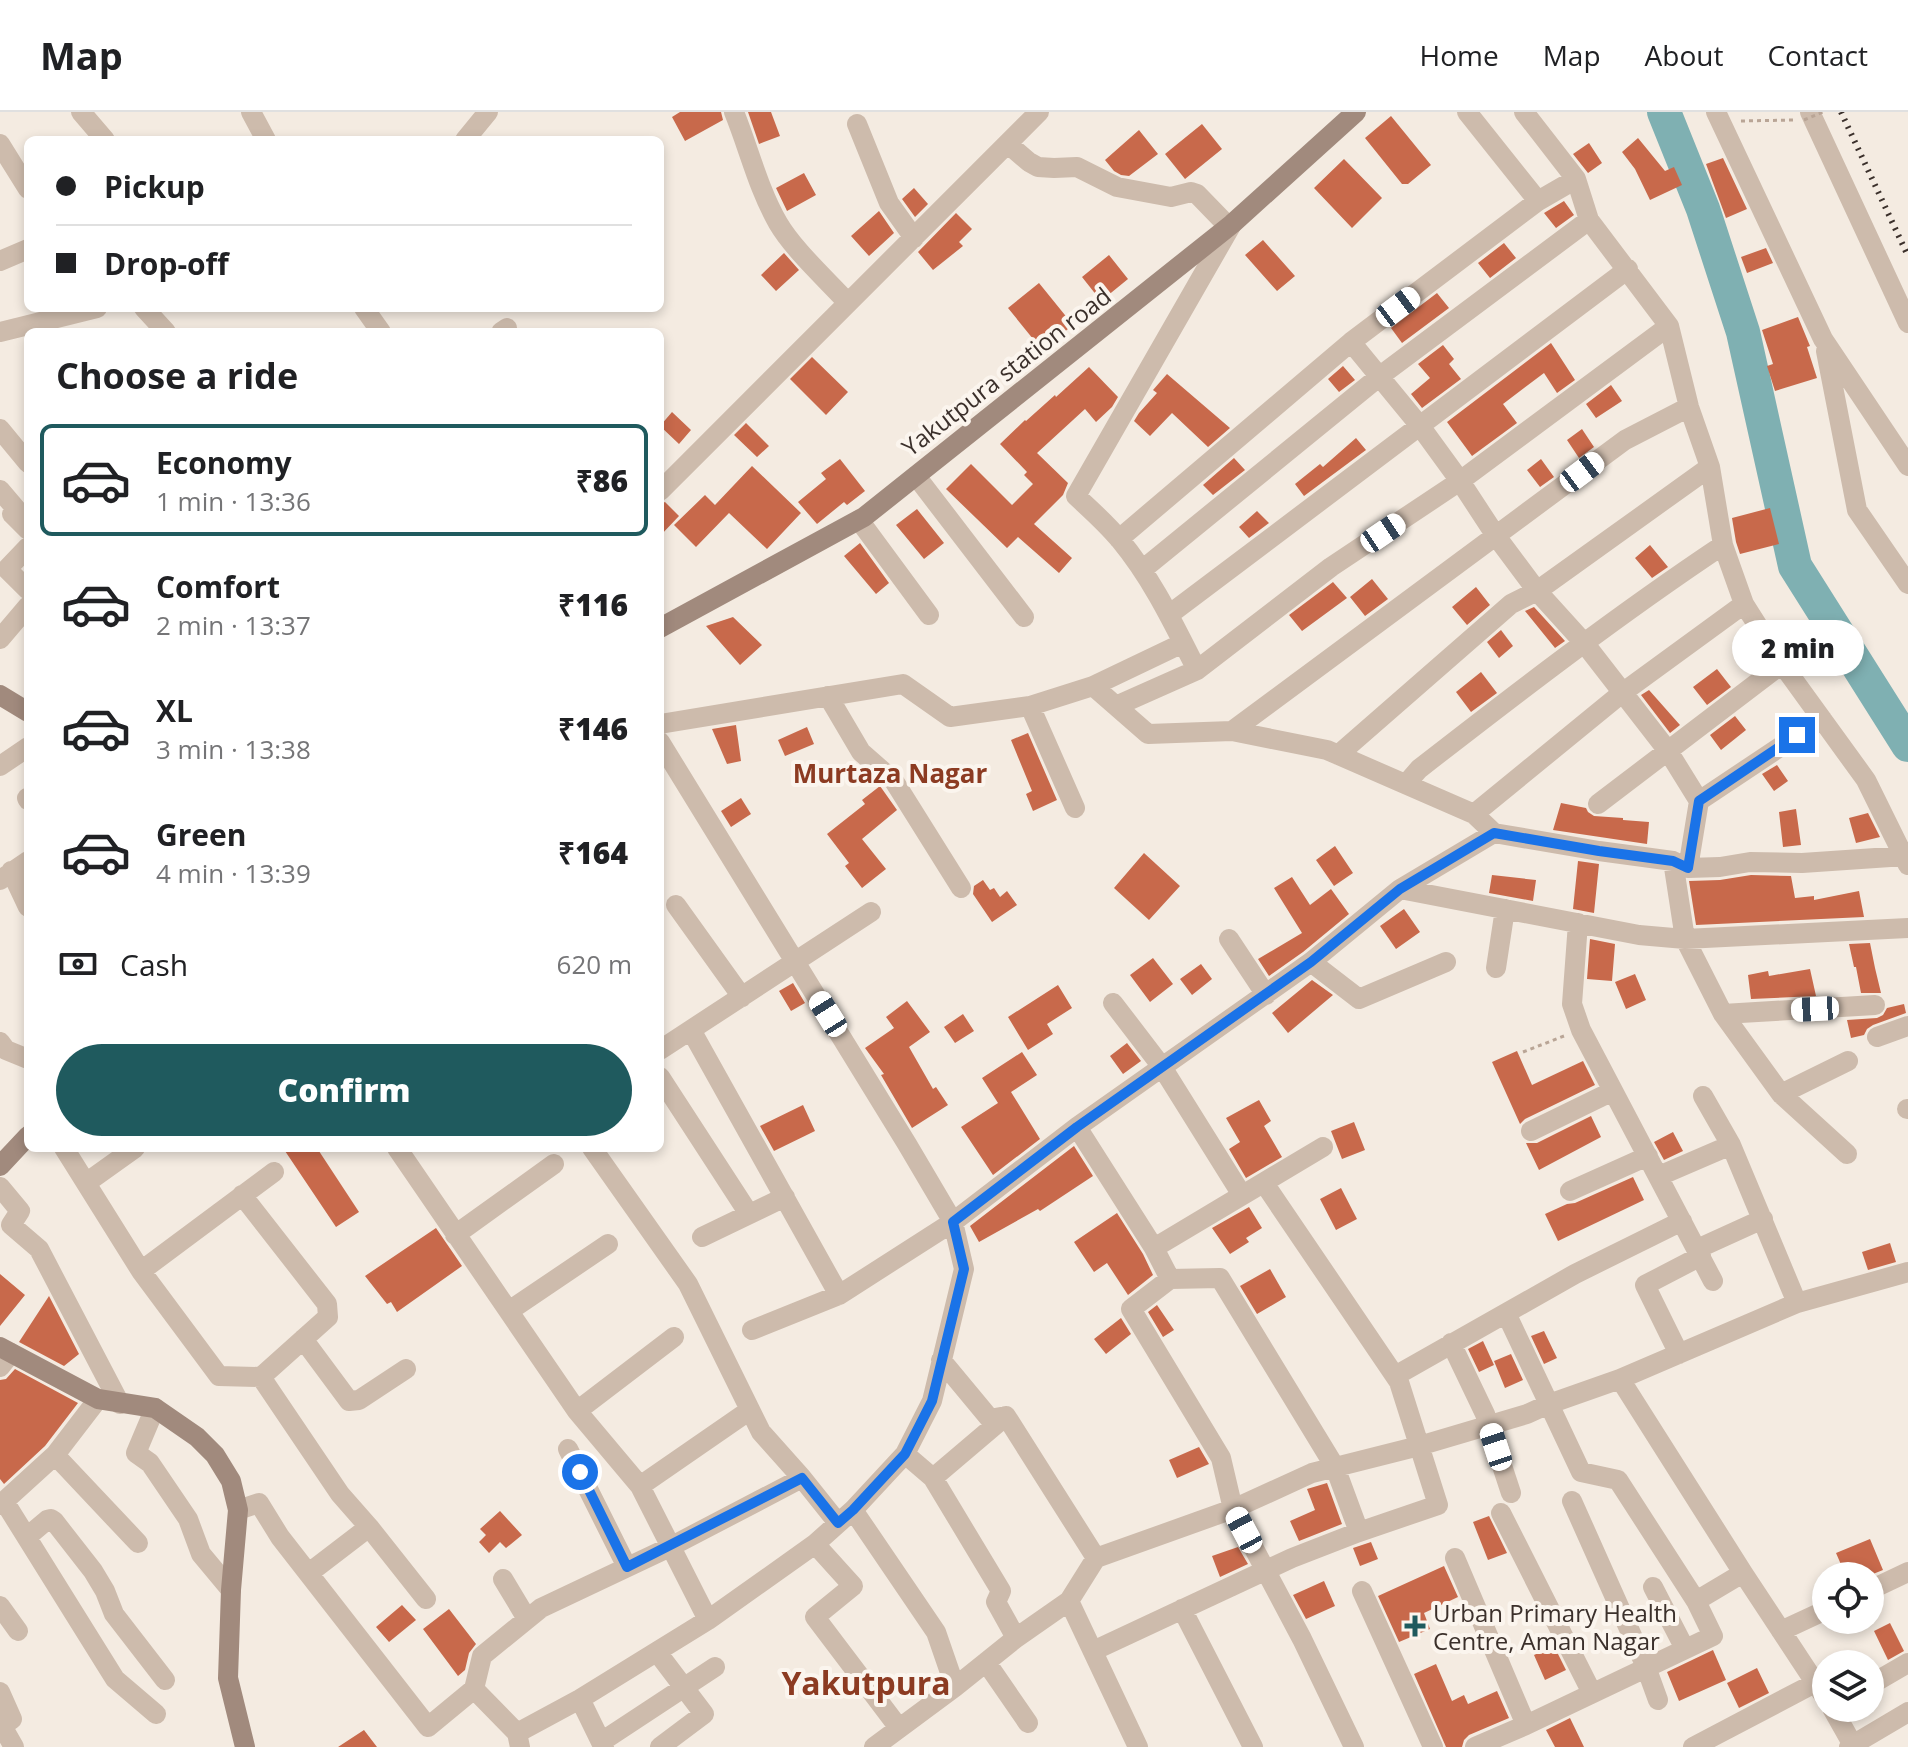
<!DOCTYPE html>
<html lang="en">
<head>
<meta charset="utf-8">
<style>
	:root { --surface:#fff; --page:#f2f2f2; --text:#202124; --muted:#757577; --line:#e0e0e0; --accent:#1f5a5e }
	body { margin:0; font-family:"Open Sans",sans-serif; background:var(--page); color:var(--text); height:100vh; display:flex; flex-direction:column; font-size:30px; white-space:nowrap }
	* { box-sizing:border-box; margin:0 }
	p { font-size:26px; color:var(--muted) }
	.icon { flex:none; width:44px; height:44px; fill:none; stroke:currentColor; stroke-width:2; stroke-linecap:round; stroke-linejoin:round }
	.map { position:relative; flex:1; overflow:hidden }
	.sheet { position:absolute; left:24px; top:216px; width:640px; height:824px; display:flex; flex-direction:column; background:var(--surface); border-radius:12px; box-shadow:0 4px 12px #0003 }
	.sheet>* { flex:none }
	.hud { position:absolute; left:24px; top:24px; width:640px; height:176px; border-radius:12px; box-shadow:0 4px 12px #0003; display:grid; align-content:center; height:176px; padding:0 32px; background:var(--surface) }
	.fabs { position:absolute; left:1812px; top:1450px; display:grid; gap:16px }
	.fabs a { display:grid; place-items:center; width:72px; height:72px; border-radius:50%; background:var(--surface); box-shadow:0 4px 12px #0003; font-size:40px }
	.end { position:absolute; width:36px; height:36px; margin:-18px; border:10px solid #1a73e8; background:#fff; box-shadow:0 0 0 4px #fff }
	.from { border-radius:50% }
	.bubble { position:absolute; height:56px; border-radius:28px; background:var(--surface); box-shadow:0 4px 12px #0003; font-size:26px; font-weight:800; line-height:56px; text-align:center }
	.car { position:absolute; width:24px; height:48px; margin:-24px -12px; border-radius:10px; box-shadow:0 0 6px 2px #0007; background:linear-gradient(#fff 24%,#345 0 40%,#fff 0 76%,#345 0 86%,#fff 0) }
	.hud b { display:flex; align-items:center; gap:28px; height:76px; font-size:30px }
	.hud b+b { border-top:2px solid var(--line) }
	.hud i { width:20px; height:20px; background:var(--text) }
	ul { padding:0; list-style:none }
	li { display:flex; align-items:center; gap:24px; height:112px; margin:0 16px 12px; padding:0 16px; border:4px solid transparent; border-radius:12px }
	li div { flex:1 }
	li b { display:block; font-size:30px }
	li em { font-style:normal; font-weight:800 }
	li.active { border-color:var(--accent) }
	li>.icon { width:72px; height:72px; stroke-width:1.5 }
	h2 { padding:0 32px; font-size:36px; line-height:96px }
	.pay { display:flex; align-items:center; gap:20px; height:88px; padding:0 32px; font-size:30px }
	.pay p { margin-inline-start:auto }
	.primary-button { display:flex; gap:16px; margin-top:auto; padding:16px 32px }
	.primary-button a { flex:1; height:92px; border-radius:48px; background:var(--accent); color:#fff; font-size:32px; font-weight:800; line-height:92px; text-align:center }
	header { display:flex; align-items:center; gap:48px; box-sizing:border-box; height:112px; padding:0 40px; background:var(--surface); border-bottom:2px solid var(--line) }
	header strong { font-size:38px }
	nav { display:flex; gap:44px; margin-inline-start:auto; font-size:28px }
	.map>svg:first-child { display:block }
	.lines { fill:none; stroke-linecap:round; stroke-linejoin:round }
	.river { stroke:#7fb0b2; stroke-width:34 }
	.building { fill:#c8694b }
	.path { stroke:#b9a596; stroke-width:3; stroke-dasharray:4 4; stroke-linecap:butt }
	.street { stroke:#cdbbac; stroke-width:20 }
	.secondary { stroke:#a18a7d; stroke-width:20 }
	.rail { stroke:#3b302b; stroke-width:6; stroke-dasharray:2 6; stroke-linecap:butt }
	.path-bridge { stroke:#b9a596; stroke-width:3; stroke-dasharray:4 4; stroke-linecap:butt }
	.route { stroke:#1a73e8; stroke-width:10 }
	.poi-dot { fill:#1f5a5e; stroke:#fbf5ee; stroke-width:3 }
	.labels { text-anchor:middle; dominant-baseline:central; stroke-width:8; stroke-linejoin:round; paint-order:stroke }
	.street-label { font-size:24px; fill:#3b302b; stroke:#fbf5ee }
	.poi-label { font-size:24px; fill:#3b302b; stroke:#fbf5ee; text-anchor:start }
	.neighbourhood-label { font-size:26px; font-weight:bold; fill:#8c3b22; stroke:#fbf5ee }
	.district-label { font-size:32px; font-weight:bold; fill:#8c3b22; stroke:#fbf5ee }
</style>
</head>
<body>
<header>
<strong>Map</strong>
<nav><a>Home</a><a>Map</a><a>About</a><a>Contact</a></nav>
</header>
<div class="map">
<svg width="1908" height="1635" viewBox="0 0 1908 1635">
	<rect width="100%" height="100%" fill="#f4ebe1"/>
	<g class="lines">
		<path class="river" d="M1664 0 1703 97 1743 220 1795 454 1908 633"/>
	</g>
	<path class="building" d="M680 0H721L723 8 685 29 672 5Z
		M748 0H771L780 24 759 32Z
		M1391 4 1431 53 1408 72H1402L1365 26Z
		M1202 12 1222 37 1185 67 1165 42Z
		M1139 18 1158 42 1129 64 1121 63 1114 59 1105 48Z
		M1638 26 1665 59 1674 55 1682 73 1650 88 1635 57 1622 40Z
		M1589 31 1602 51 1588 61 1573 42Z
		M1723 46 1747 97 1726 106 1706 52Z
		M1344 47 1382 86 1352 116 1314 76Z
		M804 61 816 83 787 99 776 76Z
		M914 76 928 92 915 105 902 87Z
		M1564 89 1574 103 1556 116 1544 101Z
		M879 99 894 121 869 144 851 124Z
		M956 101 972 117 959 130 963 134 933 158 918 140Z
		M1263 128 1295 164 1277 179 1245 143Z
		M1504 131 1516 146 1490 166 1478 151Z
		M1766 136 1773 151 1747 161 1741 145Z
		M784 141 799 158 776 179 761 163Z
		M1109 143 1128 167 1101 189 1082 165Z
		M1039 171 1073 213 1042 238 1008 196Z
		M1437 181 1449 196 1402 231 1391 216Z
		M1798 205 1810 234 1807 235 1817 266 1775 279 1767 254 1773 252 1762 218Z
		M1551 231 1575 268 1557 281 1544 261 1503 292 1517 311 1472 344 1447 310Z
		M1443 233 1454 247 1449 252 1461 267 1422 296 1411 282 1430 266 1418 252Z
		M812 245 848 280 826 303 790 267Z
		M1343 254 1355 268 1339 280 1328 267Z
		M1089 255 1118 285 1112 295 1096 310 1085 297 1037 341 1068 371 1063 383 1034 412 1072 446 1059 461 1018 425 1007 436 946 377 971 352 1012 393 1033 372 1024 363 1027 360 1000 332 1025 308 1026 309 1055 283 1056 285Z
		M1167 262 1230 316 1208 335 1172 301 1150 324 1134 309 1139 301 1157 281 1153 278Z
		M1611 273 1622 289 1596 306 1586 292Z
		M672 300 691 318 679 332 660 314Z
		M746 311 769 334 757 345 734 323Z
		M1582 317 1594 335 1579 346 1567 328Z
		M1356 326 1366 338 1304 384 1295 372 1320 352 1323 355Z
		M1234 346 1245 358 1213 383 1203 373Z
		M840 347 865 379 847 393 844 390 817 412 798 390 826 367 821 361Z
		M1541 347 1554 365 1540 375 1527 358Z
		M752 354 801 401 767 437 729 401 696 435 674 413 705 383 715 393Z
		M665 390 679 404 660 424V392Z
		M1770 396 1779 432 1740 442 1736 430 1732 406Z
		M917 397 944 431 924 447 896 413Z
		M1257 399 1269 411 1249 426 1239 415Z
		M860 431 889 471 876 482 844 444Z
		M1650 433 1668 455 1652 466 1635 446Z
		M1372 467 1388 487 1365 504 1350 485Z
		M1333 470 1347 486 1302 519 1289 503Z
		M1476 475 1490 493 1467 513 1452 495Z
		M1534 495 1565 529 1555 536 1525 499Z
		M733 505 762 533 740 553 706 514Z
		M1501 518 1513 534 1499 546 1487 530Z
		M1717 557 1731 575 1707 593 1693 575Z
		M1481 560 1497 581 1471 600 1456 580Z
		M1649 578 1680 613 1670 621 1641 583Z
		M1735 604 1746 618 1721 638 1710 623Z
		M736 613 741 649 727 652 712 617Z
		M807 615 814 632 785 644 778 628Z
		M1028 621 1057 688 1033 699 1026 682 1032 679 1011 628Z
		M1777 653 1788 669 1774 679 1762 662Z
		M880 674 897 698 862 727 886 757 862 776 845 754 849 751 827 722 865 692 862 688Z
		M741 686 751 702 731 715 721 699Z
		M1561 691 1586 696 1588 700 1594 704 1623 706V708L1649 710 1647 732 1553 718Z
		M1796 697 1801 733 1783 735 1779 700Z
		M1868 701 1880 725 1856 731 1849 706Z
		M1335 734 1353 761 1334 774 1316 748Z
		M1144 741 1180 774 1149 808 1114 776Z
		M1578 749 1599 752 1594 801 1573 797Z
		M1492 763 1536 768 1533 789 1489 781Z
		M1751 763 1791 764 1795 786 1814 784V788L1859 779 1864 805 1696 813 1689 769 1720 768Z
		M1292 765 1310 793 1331 777 1349 802 1303 840 1269 864 1258 847 1302 821 1274 776Z
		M983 768 990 778 994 776 1000 785 1007 779 1017 793 992 810 973 782 974 774Z
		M1404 797 1420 820 1396 837 1380 814Z
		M1590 827 1615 832 1612 869 1587 867Z
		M1870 831 1875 856 1881 881H1861L1856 855H1854L1849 832Z
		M1153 846 1173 872 1150 890 1130 863Z
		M1201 852 1212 867 1192 883 1180 867Z
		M1810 857 1816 884 1751 887 1748 863 1768 859 1769 864Z
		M1635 862 1646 888 1626 897 1615 870Z
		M1312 868 1333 883 1288 921 1272 901Z
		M793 871 805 891 791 899 779 879Z
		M1058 873 1072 896 1047 912 1053 922 1028 938 1008 905Z
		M907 889 930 920 909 935 933 977 936 975 948 993 912 1016 881 963 884 962 865 936 894 916 886 905Z
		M1904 892 1906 901 1873 913 1867 917 1864 923 1851 926 1847 908 1877 906 1883 903 1887 896Z
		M963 902 974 919 955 931 944 915Z
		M1127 931 1141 949 1123 962 1110 944Z
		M1517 939 1532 973 1583 949 1595 973 1525 1007 1520 1012 1492 950Z
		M1022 940 1037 963 1011 980 1040 1027 993 1063 961 1015 998 991 982 966Z
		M1259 988 1271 1009 1264 1014 1282 1045 1246 1066 1229 1037 1240 1030 1226 1006Z
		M803 993 815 1019 774 1039 760 1014Z
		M1591 1004 1601 1025 1539 1058 1526 1031H1537Z
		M1354 1010 1365 1038 1342 1047 1331 1019Z
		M1673 1020 1683 1039 1664 1048 1654 1030Z
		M1074 1034 1093 1064 1040 1099 1038 1097 979 1130 970 1114Z
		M283 1036H317L359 1100 336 1115Z
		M1633 1065 1644 1088 1558 1129 1545 1102 1567 1092 1575 1091Z
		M1341 1076 1357 1107 1336 1118 1320 1087Z
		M1249 1095 1262 1116 1246 1126 1249 1130 1230 1142 1212 1116Z
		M1117 1101 1143 1142 1153 1163 1128 1183 1107 1151 1094 1160 1074 1130Z
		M436 1116 462 1154 397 1200 391 1190 387 1192 365 1164Z
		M1890 1131 1896 1150 1868 1158 1862 1140Z
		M1270 1157 1286 1185 1257 1202 1240 1174Z
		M0 1162 25 1183 0 1214Z
		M49 1184 79 1242 64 1254 19 1230Z
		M1157 1193 1174 1218 1163 1225 1148 1200Z
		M1121 1206 1131 1222 1106 1242 1094 1227Z
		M1544 1219 1557 1246 1544 1252 1531 1224Z
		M1483 1229 1494 1253 1479 1260 1468 1237Z
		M1511 1242 1523 1268 1505 1276 1494 1249Z
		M15 1257 78 1291 45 1334 4 1372 0 1367V1268L6 1267Z
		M1199 1335 1209 1352 1177 1366 1169 1348Z
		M1327 1371 1342 1412 1299 1429 1290 1409 1315 1398 1307 1377Z
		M500 1399 522 1423 506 1436 500 1430 489 1441 479 1430 486 1423 480 1417Z
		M1489 1404 1507 1441 1488 1448 1473 1410Z
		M1870 1427 1883 1458 1868 1464H1846L1836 1441Z
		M1371 1430 1378 1447 1360 1454 1353 1436Z
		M1238 1435 1248 1452 1220 1465 1212 1444Z
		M1444 1454 1458 1485 1424 1501 1430 1517 1399 1530 1378 1484Z
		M1324 1469 1335 1494 1306 1507 1293 1483Z
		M402 1493 416 1508 389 1530 376 1515Z
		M449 1497 476 1532 469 1541 465 1558 458 1564 423 1517Z
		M1890 1511 1904 1539 1888 1548 1874 1519Z
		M1554 1534 1566 1558 1545 1568 1534 1543Z
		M1713 1538 1726 1568 1679 1589 1667 1560Z
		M1436 1552 1452 1589 1464 1583 1468 1592 1497 1579 1509 1606 1469 1623 1464 1628 1462 1635H1446L1414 1562Z
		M1757 1556 1769 1581 1739 1596 1727 1571Z
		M1570 1606 1584 1635H1555L1546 1618Z
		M364 1618 377 1635H338Z"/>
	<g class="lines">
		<path class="path" d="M1741 9 1793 8
			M1523 940 1564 924"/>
		<path class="street" d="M81 0 105 28
			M251 0 266 28
			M734 0C749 37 758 76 778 111 793 137 827 168 848 191
			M1467 0 1538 89
			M1524 0 1576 67 1589 108 1669 214 1689 295 1710 355 1723 433 1744 492 1782 552 1866 668 1908 753
			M1716 0 1823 227 1908 354
			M1810 0 1908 211
			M857 12 889 91 914 126
			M465 28 488 0
			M0 32 28 77
			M1008 32 1029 50 1038 55 1054 56 1077 55 1117 75 1171 85 1191 80 1197 82 1229 115
			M0 149 28 137
			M144 196 166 220
			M364 196 381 220
			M0 220 97 196
			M501 220 507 216
			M1351 230 1420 314 1460 369 1496 424 1537 479 1585 532 1668 639 1699 689 1688 756
			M1826 239 1857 398 1908 472
			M0 317 28 351
			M916 364 1024 505
			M0 378 17 398 12 402 28 418
			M660 379 1039 0
			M859 408 929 503
			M1119 427 1351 230 1538 89 1576 67
			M28 435 7 457 28 478
			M1142 458 1380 264 1589 108
			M1170 502 1628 157
			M0 527 28 494
			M1197 558C1174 513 1153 468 1120 428 1107 412 1091 398 1076 384L1232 112
			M1093 574 1183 531
			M828 584 861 640 894 669 961 776
			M1030 594 1075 696
			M1116 594 1197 558 1331 455 1460 369 1669 214
			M660 612 903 572 950 605 1030 594 1093 574 1148 622 1232 619 1327 638 1474 702 1494 721 1599 739 1673 749 1688 756 1720 755 1750 750 1802 751 1905 744 1908 740
			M1232 619 1625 328 1689 295
			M1338 643 1511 492 1537 479 1710 355
			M0 654 28 635
			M1406 672 1419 657C1518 580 1618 503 1723 433
			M27 686 28 688
			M1699 689 1822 607
			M1598 692 1782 552
			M1474 702 1622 581 1744 492
			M1673 749 1685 827 1723 902 1781 982 1847 1042
			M11 759 28 795
			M0 768 28 749
			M1400 777 1639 823 1685 827 1908 816
			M676 793 742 885
			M1578 811 1572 892 1581 918 1713 1169
			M1229 827 1266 883
			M1311 850 1359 887 1446 850
			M1496 856 1505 797
			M1113 891 1162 955 1242 1083
			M1723 902 1875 893
			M691 918 839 1183
			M1877 925 1908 914
			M0 930 6 938 28 947
			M660 938 871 800
			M660 965 749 1102
			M1781 982 1848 949
			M1703 984 1731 1033 1797 1191
			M1907 997H1908
			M1077 1015 1154 1136 1170 1167 1131 1197 1221 1346 1233 1397 1302 1527 1354 1635
			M1531 1019 1613 979
			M64 1036 141 1159 219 1264 261 1265 340 1382 369 1415 426 1487
			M397 1036 577 1299 640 1374 708 1508
			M592 1036 688 1172 761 1320 802 1366 838 1411
			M1659 1064 1731 1033
			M86 1071 135 1036
			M0 1075 20 1099 11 1113 39 1137 120 1292
			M1570 1079 1648 1044
			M242 1083 327 1192 328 1205 261 1265
			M455 1123 554 1052
			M702 1125 785 1085
			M1154 1136 1323 1035
			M1697 1137 1763 1107
			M141 1159 274 1060
			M1170 1167 1220 1166 1335 1355 1359 1420
			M509 1199 608 1132
			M752 1218 839 1183 953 1110 1077 1015 1311 850 1400 777 1494 721
			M303 1227 349 1289 359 1288 406 1257
			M1451 1231 1485 1302 1511 1381
			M1679 1242 1645 1173 1701 1144
			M941 1248 990 1307 1006 1304 1096 1446
			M0 1255 11 1241
			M1395 1264 1575 1162 1682 1109
			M1620 1267 1743 1461 1826 1587
			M155 1296 136 1341 150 1351 188 1407 201 1442 231 1478
			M577 1299 674 1225
			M568 1337 627 1455
			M905 1342 933 1366 1001 1479 996 1490 1016 1526
			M55 1343 138 1431
			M933 1366 1006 1304
			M640 1374 750 1298
			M4 1389 115 1567 156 1602
			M1572 1389 1646 1555 1658 1588
			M0 1393 55 1343 98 1287
			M238 1398 259 1391 280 1425 428 1615 474 1577 517 1621 520 1635
			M853 1398 936 1520 955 1575
			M1501 1401 1592 1581
			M27 1425 47 1408 51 1407 54 1409 93 1459 105 1479 114 1502 165 1568
			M815 1432 853 1474 815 1505 899 1616
			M1455 1446 1526 1613
			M309 1461 369 1415
			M503 1467 527 1507
			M1653 1475 1685 1537
			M1870 1478 1908 1460
			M1362 1479 1433 1635
			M1069 1489 1138 1635
			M1696 1489 1743 1461
			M0 1494 18 1519
			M1182 1497 1253 1635
			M1781 1519 1826 1498
			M1093 1539 1292 1446 1359 1420 1438 1393 1399 1270 1264 1071
			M657 1540 704 1602 660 1635
			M986 1550 1028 1611
			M1870 1573 1908 1551
			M474 1577 482 1544 541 1496 670 1435 802 1366
			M0 1580 12 1607 2 1614 14 1635
			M580 1587 601 1630
			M1832 1596 1854 1635
			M517 1621 580 1587 708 1508 815 1432 853 1398 905 1342 932 1289 964 1157 953 1110 907 1032 660 630
			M604 1635 601 1630 715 1555
			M874 1635 955 1575 1016 1526 1069 1489 1096 1446 1233 1397 1312 1361 1419 1334 1527 1302 1549 1292 1620 1267 1797 1191 1908 1160
			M1475 1635 1526 1613 1713 1524 1696 1489 1618 1368 1581 1360 1506 1201
			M1693 1635 1815 1571
			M1849 1635 1908 1600"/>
		<path class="secondary" d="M660 516 864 405 1232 112 1356 0
			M0 583 28 600
			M0 1054 28 1024
			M0 1235 98 1287 155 1296 197 1325 215 1343 231 1369 238 1398 231 1478 228 1566 245 1635"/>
		<path class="rail" d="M1841 0 1908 144"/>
		<path class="path-bridge" d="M1804 8 1823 0"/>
	</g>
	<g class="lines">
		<path class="route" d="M580 1360 627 1455 802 1366 838 1411 853 1398 905 1342 932 1289 964 1157 953 1110 1077 1015 1311 850 1400 777 1494 721 1599 739 1673 749 1688 756 1699 689 1797 623"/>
	</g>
	<path class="poi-dot" d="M1411 1502h8v8h8v8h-8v8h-8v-8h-8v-8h8z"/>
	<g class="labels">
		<g class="street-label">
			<text transform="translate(1006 259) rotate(-38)">Yakutpura station road</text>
		</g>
		<g class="poi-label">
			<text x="1433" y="1500">Urban Primary Health<tspan x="1433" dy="28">Centre, Aman Nagar</tspan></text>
		</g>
		<g class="neighbourhood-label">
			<text x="890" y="661">Murtaza Nagar</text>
		</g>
		<g class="district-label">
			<text x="866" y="1570">Yakutpura</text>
		</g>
	</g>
</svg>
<div class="fabs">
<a><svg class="icon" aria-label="locate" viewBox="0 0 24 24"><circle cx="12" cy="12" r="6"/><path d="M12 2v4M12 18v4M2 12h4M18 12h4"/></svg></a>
<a><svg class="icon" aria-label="layers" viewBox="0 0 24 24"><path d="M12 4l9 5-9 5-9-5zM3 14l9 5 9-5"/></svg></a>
</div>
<i class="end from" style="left:580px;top:1360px"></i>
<i class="end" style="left:1797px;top:623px"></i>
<div class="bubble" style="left:1732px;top:508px;width:132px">2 min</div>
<i class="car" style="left:1398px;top:195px;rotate:53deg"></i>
<i class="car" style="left:1582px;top:360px;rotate:53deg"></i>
<i class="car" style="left:1383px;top:421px;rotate:56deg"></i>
<i class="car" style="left:1815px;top:897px;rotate:267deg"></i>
<i class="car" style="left:828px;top:902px;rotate:328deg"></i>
<i class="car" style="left:1496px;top:1335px;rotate:342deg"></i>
<i class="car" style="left:1244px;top:1418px;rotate:332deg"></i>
<div class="hud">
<b><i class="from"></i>Pickup</b>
<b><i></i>Drop-off</b>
</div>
<section class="sheet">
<h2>Choose a ride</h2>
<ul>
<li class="active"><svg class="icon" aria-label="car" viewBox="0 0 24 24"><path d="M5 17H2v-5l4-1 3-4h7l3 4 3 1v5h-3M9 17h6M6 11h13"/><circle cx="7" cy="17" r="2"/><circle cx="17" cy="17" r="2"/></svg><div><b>Economy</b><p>1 min · 13:36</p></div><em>₹86</em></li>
<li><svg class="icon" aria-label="car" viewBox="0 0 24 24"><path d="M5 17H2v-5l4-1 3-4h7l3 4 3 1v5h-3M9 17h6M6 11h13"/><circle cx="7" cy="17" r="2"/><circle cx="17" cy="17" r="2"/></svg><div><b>Comfort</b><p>2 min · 13:37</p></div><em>₹116</em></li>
<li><svg class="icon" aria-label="car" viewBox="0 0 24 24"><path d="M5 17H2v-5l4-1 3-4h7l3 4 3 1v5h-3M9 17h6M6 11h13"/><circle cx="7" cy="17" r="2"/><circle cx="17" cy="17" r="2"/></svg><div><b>XL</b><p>3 min · 13:38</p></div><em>₹146</em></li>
<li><svg class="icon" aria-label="car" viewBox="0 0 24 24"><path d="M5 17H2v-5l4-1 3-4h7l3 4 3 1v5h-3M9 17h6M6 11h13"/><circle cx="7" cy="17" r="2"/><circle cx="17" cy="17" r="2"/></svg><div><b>Green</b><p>4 min · 13:39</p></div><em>₹164</em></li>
</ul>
<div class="pay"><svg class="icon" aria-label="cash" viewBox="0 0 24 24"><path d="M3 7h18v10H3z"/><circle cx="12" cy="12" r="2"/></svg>Cash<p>620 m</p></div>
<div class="primary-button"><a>Confirm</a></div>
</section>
</div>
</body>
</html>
